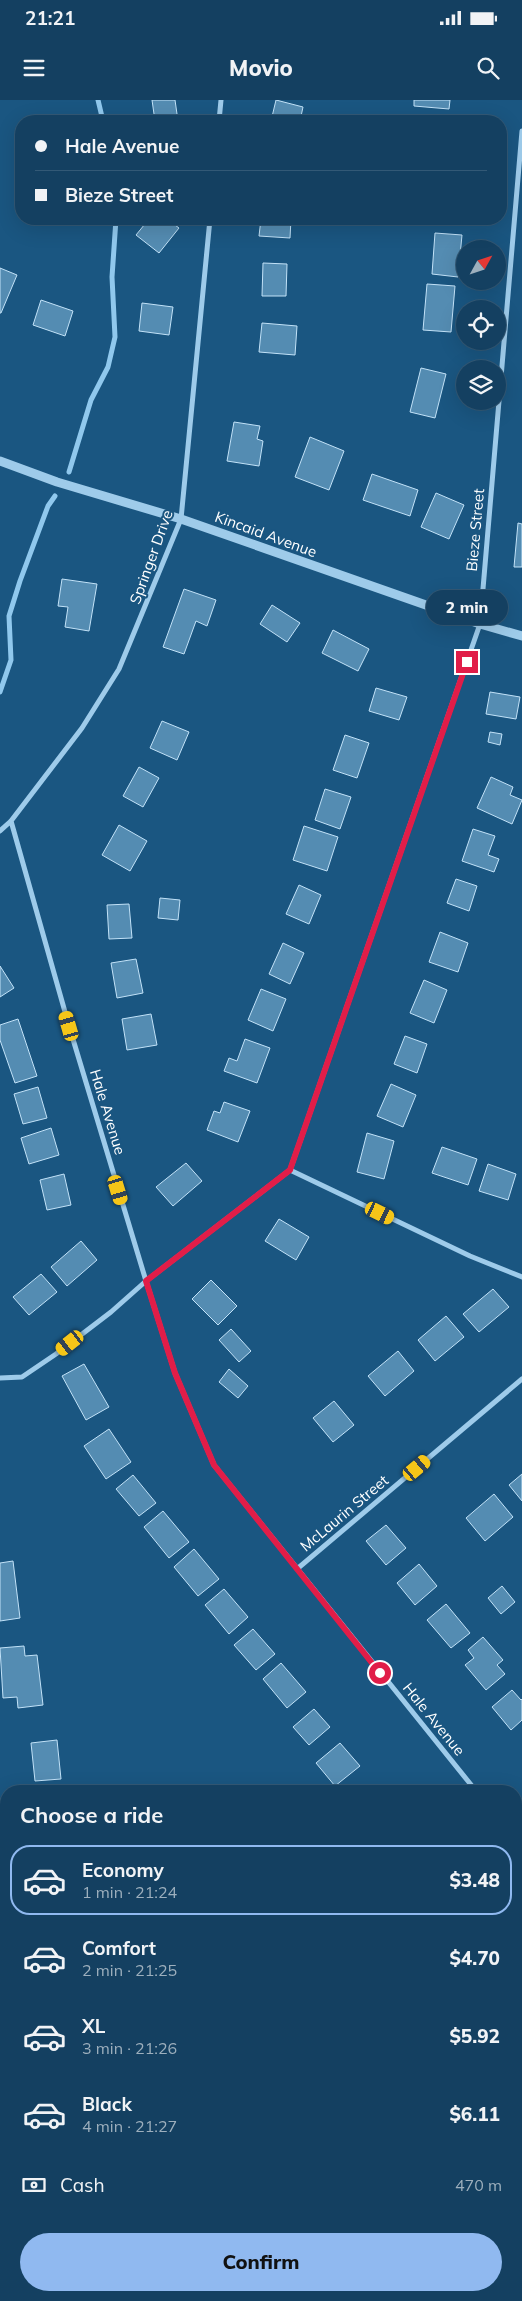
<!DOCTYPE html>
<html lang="en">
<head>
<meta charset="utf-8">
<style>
	:root { --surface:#144061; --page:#1d4767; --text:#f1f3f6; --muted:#9dafbd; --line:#335976; --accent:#90b9f0 }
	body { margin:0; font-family:Mulish,sans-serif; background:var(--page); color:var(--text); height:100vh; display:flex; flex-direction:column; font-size:19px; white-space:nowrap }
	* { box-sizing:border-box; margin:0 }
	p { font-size:16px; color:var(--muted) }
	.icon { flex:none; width:28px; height:28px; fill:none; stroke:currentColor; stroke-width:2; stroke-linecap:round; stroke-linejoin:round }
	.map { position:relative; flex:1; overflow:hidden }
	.details { position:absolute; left:0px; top:1685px; width:522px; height:516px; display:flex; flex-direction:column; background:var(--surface); border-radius:20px 20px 0 0; box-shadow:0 5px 20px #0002,0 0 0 1px var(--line) }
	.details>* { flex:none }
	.banner { position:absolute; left:15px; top:15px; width:492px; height:110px; border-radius:20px; box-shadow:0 5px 20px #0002,0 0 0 1px var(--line); display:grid; align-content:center; height:110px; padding:0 20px; background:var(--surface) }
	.needle { width:32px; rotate:50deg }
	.buttons { position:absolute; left:456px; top:140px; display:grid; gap:10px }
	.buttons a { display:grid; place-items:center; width:50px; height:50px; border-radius:50%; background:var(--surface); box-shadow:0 5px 20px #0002,0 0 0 1px var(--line); font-size:25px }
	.end { position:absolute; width:22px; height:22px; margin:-11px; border:6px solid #e11d48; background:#fff; box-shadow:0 0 0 2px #fff }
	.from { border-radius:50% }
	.bubble { position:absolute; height:35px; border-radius:18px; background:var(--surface); box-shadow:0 5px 20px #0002,0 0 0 1px var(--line); font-size:16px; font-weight:800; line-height:35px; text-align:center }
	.car { position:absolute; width:15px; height:30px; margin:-15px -8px; border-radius:6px; box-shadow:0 0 4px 1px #0007; background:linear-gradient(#f5c518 24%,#345 0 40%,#f5c518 0 76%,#345 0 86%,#f5c518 0) }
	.banner b { display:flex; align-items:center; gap:18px; height:48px; font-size:19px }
	.banner b+b { border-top:1px solid var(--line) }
	.banner i { width:12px; height:12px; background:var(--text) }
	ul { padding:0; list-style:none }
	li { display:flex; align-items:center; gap:15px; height:70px; margin:0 10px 8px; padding:0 10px; border:2px solid transparent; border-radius:20px }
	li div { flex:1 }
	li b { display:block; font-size:19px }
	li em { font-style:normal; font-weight:800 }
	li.on { border-color:var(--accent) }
	li>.icon { width:45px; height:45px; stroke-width:1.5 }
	h2 { padding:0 20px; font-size:22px; line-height:60px }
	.pay { display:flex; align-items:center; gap:12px; height:55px; padding:0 20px; font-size:19px }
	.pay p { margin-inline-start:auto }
	.action { display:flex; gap:10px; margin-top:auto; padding:10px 20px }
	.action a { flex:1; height:58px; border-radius:30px; background:var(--accent); color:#111; font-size:20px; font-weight:800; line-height:58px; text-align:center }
	.status { display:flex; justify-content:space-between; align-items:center; height:35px; padding:0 25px; background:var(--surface); direction:ltr }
	.status svg { height:14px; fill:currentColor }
	header { display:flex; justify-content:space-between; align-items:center; height:65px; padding:0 20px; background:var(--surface); font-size:22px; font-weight:800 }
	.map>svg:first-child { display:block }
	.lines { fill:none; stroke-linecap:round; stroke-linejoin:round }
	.stream { stroke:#90c8ed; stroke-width:5 }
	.building { fill:#548cb2; stroke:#c2e2f8 }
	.minor { stroke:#9ecbea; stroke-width:5 }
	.tertiary { stroke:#9ecbea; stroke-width:9 }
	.route { stroke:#e11d48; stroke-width:6 }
	.labels { text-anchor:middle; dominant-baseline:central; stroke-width:4; stroke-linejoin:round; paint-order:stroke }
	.street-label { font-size:15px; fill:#fff; stroke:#1a5681 }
</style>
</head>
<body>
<div class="status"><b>21:21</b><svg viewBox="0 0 49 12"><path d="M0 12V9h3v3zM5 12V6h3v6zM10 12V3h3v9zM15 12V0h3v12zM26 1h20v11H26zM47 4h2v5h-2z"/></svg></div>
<header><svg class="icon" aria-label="menu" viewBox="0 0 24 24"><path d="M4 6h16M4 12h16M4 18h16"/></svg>Movio<svg class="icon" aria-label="search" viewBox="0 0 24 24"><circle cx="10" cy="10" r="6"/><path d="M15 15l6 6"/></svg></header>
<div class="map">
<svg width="522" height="2201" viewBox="0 0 522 2201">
	<rect width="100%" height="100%" fill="#1a5681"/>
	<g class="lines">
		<path class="stream" d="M98 0 103 21
			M69 372 91 300 108 267 115 237 112 177 116 119
			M0 592 11 560 9 516 20 481 48 406 55 396"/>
	</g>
	<path class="building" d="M152 0H175L178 21H155Z
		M276 0 303 7 300 21H271Z
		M414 0H450L449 9 414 6Z
		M149 119H167L179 128 159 153 136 135Z
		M261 119H291L290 138 259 136Z
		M435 133 462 135 458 177 432 174Z
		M263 163 287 164 286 196H262Z
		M0 168 17 175 1 213H0Z
		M427 184 455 186 451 232 423 230Z
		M41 200 73 211 65 236 33 225Z
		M142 203 173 207 169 235 139 231Z
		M262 223 297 226 295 255 259 252Z
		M421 268 446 274 435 318 410 312Z
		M234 322 260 326 257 339 263 341 259 366 227 361Z
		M310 337 344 351 329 390 295 377Z
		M372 374 418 390 410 416 363 400Z
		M436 393 464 405 449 439 421 427Z
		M518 423 522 424V467H514Z
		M62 479 97 484 89 531 65 527 68 507 58 506Z
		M184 489 216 500 207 526 196 521 184 554 163 547Z
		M272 505 300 523 287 542 260 524Z
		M333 530 369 549 358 571 322 553Z
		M376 588 407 597 399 620 369 611Z
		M490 592 520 597 516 619 486 614Z
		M162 621 189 632 177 660 150 648Z
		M490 632 502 634 500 645 488 642Z
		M345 635 369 643 357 678 333 670Z
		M139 667 159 678 143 707 123 696Z
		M491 677 513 687 510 695 522 700 512 724 477 708Z
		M325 689 351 697 340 729 315 720Z
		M119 725 147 741 130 771 102 755Z
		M304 726 338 737 327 771 293 760Z
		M473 729 495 736 488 755 499 759 494 772 462 761Z
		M456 779 477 786 469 811 447 803Z
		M299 785 321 795 309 824 286 814Z
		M160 798 180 800 178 820 158 818Z
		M129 804 132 838 109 839 107 805Z
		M440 832 468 843 458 872 429 862Z
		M283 843 304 853 290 884 269 874Z
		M136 859 143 893 117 898 111 863Z
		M0 866 14 888 0 897Z
		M424 880 447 890 434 923 410 913Z
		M261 889 286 899 273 931 248 920Z
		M151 914 157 945 127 950 122 919Z
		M18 919 37 976 15 983 0 940V925Z
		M405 936 427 944 417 973 394 964Z
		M245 939 270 948 257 983 224 971 229 958 237 961Z
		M391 984 416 995 403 1027 377 1016Z
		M38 987 47 1018 23 1024 14 994Z
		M224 1002 250 1011 238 1042 207 1030 214 1011 220 1013Z
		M51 1028 59 1055 29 1064 21 1038Z
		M367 1033 394 1041 384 1079 357 1072Z
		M442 1047 477 1059 468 1085 432 1073Z
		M186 1063 202 1081 173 1106 156 1087Z
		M488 1064 516 1074 508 1100 479 1091Z
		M64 1074 71 1105 47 1110 40 1080Z
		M279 1119 309 1137 296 1160 265 1141Z
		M81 1141 97 1160 67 1186 51 1167Z
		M41 1174 57 1192 29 1215 13 1197Z
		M211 1180 237 1206 218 1225 192 1199Z
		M493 1189 509 1207 479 1232 463 1214Z
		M446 1216 464 1237 435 1261 418 1240Z
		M231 1229 251 1251 239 1262 219 1240Z
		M398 1251 414 1271 385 1296 368 1276Z
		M84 1264 109 1307 86 1320 62 1276Z
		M229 1269 248 1286 238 1298 219 1282Z
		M334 1301 354 1325 333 1342 313 1318Z
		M109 1329 131 1362 106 1379 84 1346Z
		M522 1374V1401L509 1385Z
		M133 1375 156 1403 139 1416 116 1389Z
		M494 1394 513 1417 485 1441 466 1418Z
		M163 1411 189 1442 169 1458 144 1427Z
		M386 1425 406 1448 386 1465 366 1441Z
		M194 1449 219 1479 198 1496 174 1467Z
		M13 1461 20 1518 0 1521V1463Z
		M419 1464 437 1486 415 1505 397 1483Z
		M502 1486 515 1502 501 1514 488 1498Z
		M224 1489 248 1517 229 1534 205 1505Z
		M446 1504 470 1533 451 1548 427 1520Z
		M253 1529 275 1554 256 1570 234 1545Z
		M483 1537 503 1560 497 1565 505 1574 486 1590 465 1565 474 1558 468 1550Z
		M24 1546 25 1556 37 1555 43 1605 18 1608 17 1597 3 1598 0 1548Z
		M281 1563 306 1592 287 1608 263 1579Z
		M512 1590 521 1600 522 1599V1620L511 1630 492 1607Z
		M314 1609 330 1627 309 1645 293 1627Z
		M57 1640 61 1679 35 1681 31 1643Z
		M340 1643 360 1666 335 1686 316 1663Z
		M522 1841V1899L516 1894V1849Z
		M146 2195H171L164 2201H151Z
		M325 2195H361L354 2201H319Z"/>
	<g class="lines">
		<path class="minor" d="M219 21 221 0
			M11 721 69 926 146 1181 175 1273 214 1365 476 1691
			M0 731 11 721 82 628 119 569 181 419 210 119
			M290 1070 470 1156 522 1177
			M0 1278 22 1277 56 1254 111 1212 146 1181 290 1070 480 524 522 31
			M297 1469 522 1279
			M516 1744 522 1738
			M243 2201 248 2195"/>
		<path class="tertiary" d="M0 361 57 382 181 419 480 524 522 536"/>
	</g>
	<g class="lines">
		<path class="route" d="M380 1573 214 1365 175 1273 146 1181 290 1070 467 562"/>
	</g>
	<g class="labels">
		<g class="street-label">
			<text transform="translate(475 430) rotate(-85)">Bieze Street</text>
			<text transform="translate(266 434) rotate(20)">Kincaid Avenue</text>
			<text transform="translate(151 457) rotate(-70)">Springer Drive</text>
			<text transform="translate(108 1012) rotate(73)">Hale Avenue</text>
			<text transform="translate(344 1413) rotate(-40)">McLaurin Street</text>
			<text transform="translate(434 1619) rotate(51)">Hale Avenue</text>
		</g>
	</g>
</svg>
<div class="buttons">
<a><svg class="needle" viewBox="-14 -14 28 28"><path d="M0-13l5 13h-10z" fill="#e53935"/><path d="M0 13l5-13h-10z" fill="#9dafbd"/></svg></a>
<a><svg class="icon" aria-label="locate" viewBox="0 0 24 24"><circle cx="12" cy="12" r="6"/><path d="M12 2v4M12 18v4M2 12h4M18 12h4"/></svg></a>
<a><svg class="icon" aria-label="layers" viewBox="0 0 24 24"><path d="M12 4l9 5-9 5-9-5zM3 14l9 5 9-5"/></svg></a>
</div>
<i class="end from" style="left:380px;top:1573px"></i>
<i class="end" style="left:467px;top:562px"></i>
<div class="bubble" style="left:426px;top:490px;width:82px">2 min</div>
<i class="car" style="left:69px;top:926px;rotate:344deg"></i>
<i class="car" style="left:118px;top:1090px;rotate:163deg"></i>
<i class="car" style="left:380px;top:1113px;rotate:116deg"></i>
<i class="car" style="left:70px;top:1243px;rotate:232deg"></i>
<i class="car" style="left:417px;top:1368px;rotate:50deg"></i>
<div class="banner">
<b><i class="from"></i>Hale Avenue</b>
<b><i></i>Bieze Street</b>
</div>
<section class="details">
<h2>Choose a ride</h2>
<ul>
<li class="on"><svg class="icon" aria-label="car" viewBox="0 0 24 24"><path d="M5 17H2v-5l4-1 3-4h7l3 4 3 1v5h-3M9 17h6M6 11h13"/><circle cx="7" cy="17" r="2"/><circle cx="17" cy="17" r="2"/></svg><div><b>Economy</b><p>1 min · 21:24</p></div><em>$3.48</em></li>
<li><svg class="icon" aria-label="car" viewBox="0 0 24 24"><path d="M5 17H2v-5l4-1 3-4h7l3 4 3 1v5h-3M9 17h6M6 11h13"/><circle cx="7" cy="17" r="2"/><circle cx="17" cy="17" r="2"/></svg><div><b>Comfort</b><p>2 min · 21:25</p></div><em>$4.70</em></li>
<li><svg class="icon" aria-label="car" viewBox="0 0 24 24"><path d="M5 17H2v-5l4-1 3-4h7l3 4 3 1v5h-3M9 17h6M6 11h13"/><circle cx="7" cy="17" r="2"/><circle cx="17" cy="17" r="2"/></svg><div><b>XL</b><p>3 min · 21:26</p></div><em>$5.92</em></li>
<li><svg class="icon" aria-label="car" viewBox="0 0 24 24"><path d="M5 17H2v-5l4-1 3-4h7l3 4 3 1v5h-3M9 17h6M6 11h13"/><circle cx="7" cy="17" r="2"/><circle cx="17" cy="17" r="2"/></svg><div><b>Black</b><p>4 min · 21:27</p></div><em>$6.11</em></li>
</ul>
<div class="pay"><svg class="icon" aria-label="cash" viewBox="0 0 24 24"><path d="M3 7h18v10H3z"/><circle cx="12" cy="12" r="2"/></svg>Cash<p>470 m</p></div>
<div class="action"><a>Confirm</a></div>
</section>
</div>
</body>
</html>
